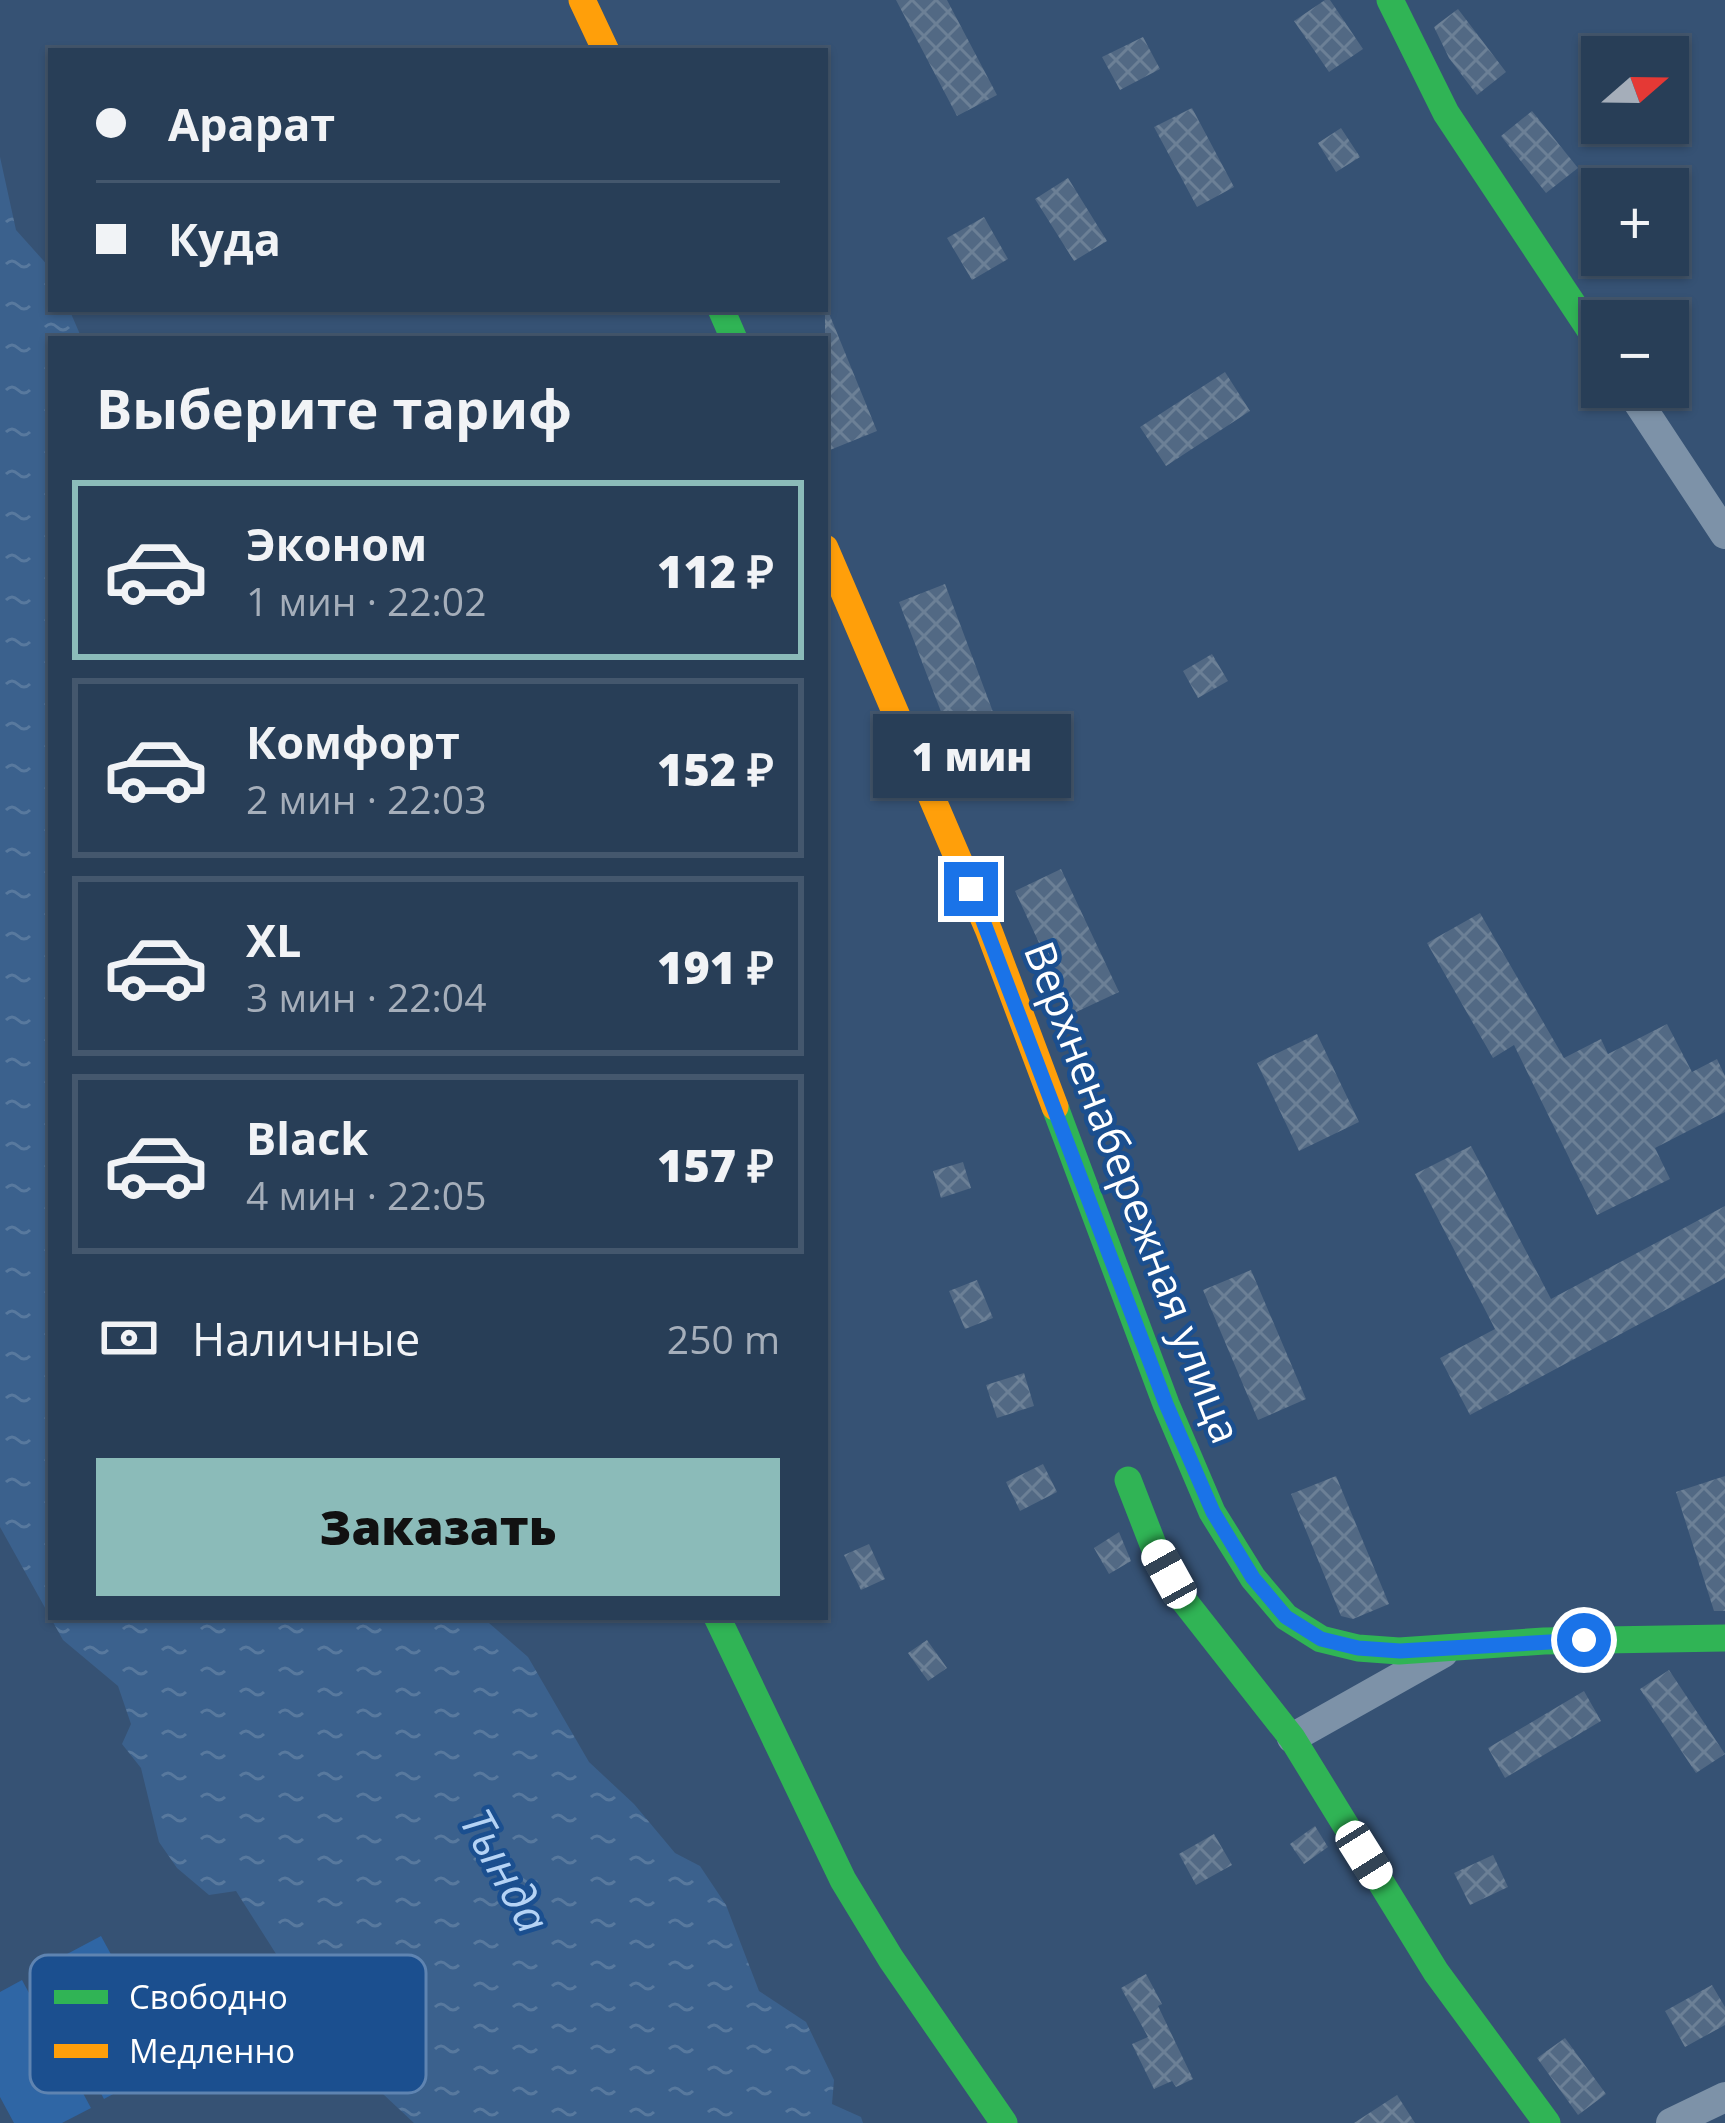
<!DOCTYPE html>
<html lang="ru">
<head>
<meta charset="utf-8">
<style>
	:root { --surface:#283e57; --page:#344961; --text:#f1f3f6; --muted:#a5aeba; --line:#44576d; --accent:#8bbbb9 }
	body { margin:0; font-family:"Open Sans",sans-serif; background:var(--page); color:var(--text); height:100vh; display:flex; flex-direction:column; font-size:45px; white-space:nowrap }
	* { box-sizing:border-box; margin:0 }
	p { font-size:39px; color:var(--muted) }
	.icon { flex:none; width:66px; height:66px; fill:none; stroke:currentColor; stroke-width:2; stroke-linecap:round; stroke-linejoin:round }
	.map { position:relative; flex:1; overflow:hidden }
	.drawer { position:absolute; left:48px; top:336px; width:780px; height:1284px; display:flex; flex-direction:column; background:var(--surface); border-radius:0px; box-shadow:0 3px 9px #0004,0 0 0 3px var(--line) }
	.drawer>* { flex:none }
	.hud { position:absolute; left:48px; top:48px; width:780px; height:264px; border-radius:0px; box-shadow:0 3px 9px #0004,0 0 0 3px var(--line); display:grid; align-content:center; height:264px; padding:0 48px; background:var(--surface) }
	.needle { width:78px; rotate:70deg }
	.controls { position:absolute; left:1581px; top:36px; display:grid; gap:24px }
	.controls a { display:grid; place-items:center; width:108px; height:108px; border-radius:0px; background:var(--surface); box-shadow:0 3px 9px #0004,0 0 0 3px var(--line); font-size:60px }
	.end { position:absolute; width:54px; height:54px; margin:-27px; border:15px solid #1a73e8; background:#fff; box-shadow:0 0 0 6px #fff }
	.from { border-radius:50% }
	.bubble { position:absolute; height:84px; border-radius:0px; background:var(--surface); box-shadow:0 3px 9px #0004,0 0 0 3px var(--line); font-size:39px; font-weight:800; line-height:84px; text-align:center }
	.car { position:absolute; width:36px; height:72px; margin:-36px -18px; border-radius:15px; box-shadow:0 0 9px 3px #0007; background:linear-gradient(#fff 24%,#345 0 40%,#fff 0 76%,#345 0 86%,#fff 0) }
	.hud b { display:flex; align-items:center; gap:42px; height:114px; font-size:45px }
	.hud b+b { border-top:3px solid var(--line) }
	.hud i { width:30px; height:30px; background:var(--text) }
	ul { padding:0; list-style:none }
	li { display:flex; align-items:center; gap:36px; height:180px; margin:0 24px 18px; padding:0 24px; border:6px solid var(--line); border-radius:0px }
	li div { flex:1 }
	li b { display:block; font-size:45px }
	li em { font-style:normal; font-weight:800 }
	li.current { border-color:var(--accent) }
	li>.icon { width:108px; height:108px; stroke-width:1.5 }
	h2 { padding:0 48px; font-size:54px; line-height:144px }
	.pay { display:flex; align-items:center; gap:30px; height:132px; padding:0 48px; font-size:45px }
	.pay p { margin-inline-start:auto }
	.button { display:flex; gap:24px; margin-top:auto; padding:24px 48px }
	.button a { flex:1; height:138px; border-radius:0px; background:var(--accent); color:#111; font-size:48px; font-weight:800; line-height:138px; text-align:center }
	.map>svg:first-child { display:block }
	.pitch { fill:#2f66a5 }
	.water { fill:url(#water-ripples) }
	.building { fill:url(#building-cross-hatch) }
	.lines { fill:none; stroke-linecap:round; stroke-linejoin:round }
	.street { stroke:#7d92a8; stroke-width:30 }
	.fast { stroke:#30b455; stroke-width:27 }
	.slow { stroke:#ff9f0a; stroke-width:27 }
	.route { stroke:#1a73e8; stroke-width:15 }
	.labels { text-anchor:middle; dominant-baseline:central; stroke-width:9; stroke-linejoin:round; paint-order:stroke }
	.street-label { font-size:42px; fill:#fff; stroke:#1b4f8f }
	.water-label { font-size:45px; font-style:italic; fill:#b5d3f5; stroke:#1b4f8f }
	.key { fill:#1b4f8f; stroke:#5f84b1; stroke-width:3 }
	.key-label { font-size:33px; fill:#fff }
</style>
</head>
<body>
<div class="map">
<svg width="1725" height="2123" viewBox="0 0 1725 2123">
	<defs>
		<pattern id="water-ripples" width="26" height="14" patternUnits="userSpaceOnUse" patternTransform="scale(3)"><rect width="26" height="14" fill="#3b618d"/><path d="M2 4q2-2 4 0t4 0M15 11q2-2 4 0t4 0" fill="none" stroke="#58799e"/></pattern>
		<pattern id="building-cross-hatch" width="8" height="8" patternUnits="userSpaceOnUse" patternTransform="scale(3)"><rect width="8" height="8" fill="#526984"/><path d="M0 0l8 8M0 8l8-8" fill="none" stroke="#6c8096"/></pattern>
	</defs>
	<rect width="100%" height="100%" fill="#365274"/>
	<path class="pitch" d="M101 1936 170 2063 104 2099 35 1971Z
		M22 1980 91 2108 62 2123H14L0 2097V1992Z"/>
	<path class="water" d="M0 157 16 230 51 269V309H69L82 339H51V1617H482L528 1657 589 1762 634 1804 675 1853 700 1866 726 1905 759 1991 806 2022 834 2080 832 2104 861 2117 863 2123H414L367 2079 334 2045 236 1891 209 1895 177 1868 159 1842 141 1768 122 1744 131 1724 118 1686 63 1640 0 1527Z"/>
	<path class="building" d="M896 0H947L997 95 957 116Z
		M1325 0H1330L1363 49 1329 72 1294 21Z
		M1458 9 1506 72 1477 95 1449 58 1434 27Z
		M1143 37 1160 69 1120 90 1102 57Z
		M1192 108 1234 187 1197 207 1154 127Z
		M1532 111 1578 168 1546 193 1501 136Z
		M1341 128 1360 157 1336 172 1318 143Z
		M1068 178 1107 241 1074 261 1035 199Z
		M984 217 1008 259 972 280 947 238Z
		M826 306 877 431 825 452V306Z
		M1225 372 1250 411 1166 466 1140 427Z
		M945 584 993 712 948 730 899 602Z
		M1212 654 1228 681 1198 698 1183 671Z
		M1061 869 1119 992 1072 1014 1015 891Z
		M1480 913 1564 1058 1601 1039 1608 1054 1667 1024 1692 1072 1717 1059 1725 1076V1112L1655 1148 1670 1179 1597 1215 1514 1045 1493 1058 1427 943Z
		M1317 1034 1359 1122 1299 1151 1257 1063Z
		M1471 1146 1551 1299 1725 1206V1278L1470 1415 1440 1358 1495 1329 1415 1174Z
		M963 1162 971 1188 941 1198 933 1171Z
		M1251 1270 1306 1399 1258 1420 1203 1290Z
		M977 1280 993 1318 965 1329 949 1291Z
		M1024 1373 1034 1406 997 1418 986 1385Z
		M1043 1464 1057 1492 1020 1511 1006 1482Z
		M1336 1476 1389 1604 1353 1619 1341 1616 1291 1494Z
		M1725 1476V1611H1714L1676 1492Z
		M1119 1532 1131 1561 1109 1574 1094 1548Z
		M869 1544 885 1579 861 1590 844 1555Z
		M927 1640 947 1668 928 1681 908 1653Z
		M1669 1670 1725 1754 1696 1773 1640 1689Z
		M1584 1691 1601 1721 1505 1778 1488 1748Z
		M1315 1826 1328 1847 1304 1864 1290 1844Z
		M1214 1834 1232 1865 1196 1885 1179 1854Z
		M1493 1855 1508 1887 1470 1905 1454 1873Z
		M1146 1974 1162 2004 1158 2006 1193 2079 1176 2087 1172 2081 1154 2089 1132 2044 1148 2037 1121 1988Z
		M1712 1985 1725 2007V2025L1685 2047 1665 2011Z
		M1565 2038 1606 2094 1578 2115 1537 2058Z
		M1397 2095 1415 2123H1354Z"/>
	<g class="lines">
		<path class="street" d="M1628 387 1725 534
			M1292 1738 1443 1653
			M1671 2123 1725 2097"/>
		<path class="fast" d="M1390 0 1446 113 1602 348
			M721 309 734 339
			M1055 1107 1166 1404 1212 1512 1253 1578 1286 1617 1321 1639 1358 1648 1399 1651 1544 1641 1725 1638
			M1128 1480 1154 1547 1185 1602 1292 1738 1436 1972 1547 2123
			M717 1617 843 1880 891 1959 1004 2123"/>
		<path class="slow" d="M582 0 606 51
			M825 548 989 931 1055 1107"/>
	</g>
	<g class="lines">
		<path class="route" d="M971 889 1166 1404 1213 1512 1253 1578 1286 1617 1321 1639 1358 1648 1400 1651 1584 1640"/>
	</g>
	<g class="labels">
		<g class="street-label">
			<text transform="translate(1134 1192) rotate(69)">Верхненабережная улица</text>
		</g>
		<g class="water-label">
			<text transform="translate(506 1870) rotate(61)">Тында</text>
		</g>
	</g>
	<rect x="30" y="1955" width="396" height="138" rx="18" class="key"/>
	<rect x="54" y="1990" width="54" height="14" fill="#30b455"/>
	<rect x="54" y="2044" width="54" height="14" fill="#ff9f0a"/>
	<g class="key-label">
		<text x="129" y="2009">Свободно</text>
		<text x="129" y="2063">Медленно</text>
	</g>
</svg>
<div class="controls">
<a><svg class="needle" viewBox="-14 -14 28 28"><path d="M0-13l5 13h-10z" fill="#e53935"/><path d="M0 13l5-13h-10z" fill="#a5aeba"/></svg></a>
<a>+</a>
<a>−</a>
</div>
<i class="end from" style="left:1584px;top:1640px"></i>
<i class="end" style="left:971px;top:889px"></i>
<div class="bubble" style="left:873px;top:714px;width:198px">1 мин</div>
<i class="car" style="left:1169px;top:1574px;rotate:331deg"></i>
<i class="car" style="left:1364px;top:1855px;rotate:148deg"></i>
<div class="hud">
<b><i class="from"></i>Арарат</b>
<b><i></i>Куда</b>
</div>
<section class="drawer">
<h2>Выберите тариф</h2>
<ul>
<li class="current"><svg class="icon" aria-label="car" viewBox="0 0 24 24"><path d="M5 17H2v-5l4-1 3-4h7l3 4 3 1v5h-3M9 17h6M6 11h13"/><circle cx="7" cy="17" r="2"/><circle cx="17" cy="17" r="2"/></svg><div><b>Эконом</b><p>1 мин · 22:02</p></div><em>112 ₽</em></li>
<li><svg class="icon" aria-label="car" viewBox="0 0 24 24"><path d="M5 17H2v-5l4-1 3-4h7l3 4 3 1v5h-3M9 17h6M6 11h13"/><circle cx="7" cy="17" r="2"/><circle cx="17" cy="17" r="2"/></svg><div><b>Комфорт</b><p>2 мин · 22:03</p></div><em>152 ₽</em></li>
<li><svg class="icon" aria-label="car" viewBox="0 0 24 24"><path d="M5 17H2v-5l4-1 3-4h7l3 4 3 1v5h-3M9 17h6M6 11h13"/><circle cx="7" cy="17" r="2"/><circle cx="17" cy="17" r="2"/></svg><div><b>XL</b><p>3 мин · 22:04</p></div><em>191 ₽</em></li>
<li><svg class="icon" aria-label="car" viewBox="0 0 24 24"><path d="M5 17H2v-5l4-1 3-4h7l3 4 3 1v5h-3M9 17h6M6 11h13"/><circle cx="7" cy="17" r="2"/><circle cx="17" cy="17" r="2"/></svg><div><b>Black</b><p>4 мин · 22:05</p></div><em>157 ₽</em></li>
</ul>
<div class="pay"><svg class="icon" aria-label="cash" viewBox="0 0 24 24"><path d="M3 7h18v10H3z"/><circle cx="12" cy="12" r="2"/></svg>Наличные<p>250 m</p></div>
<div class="button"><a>Заказать</a></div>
</section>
</div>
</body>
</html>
